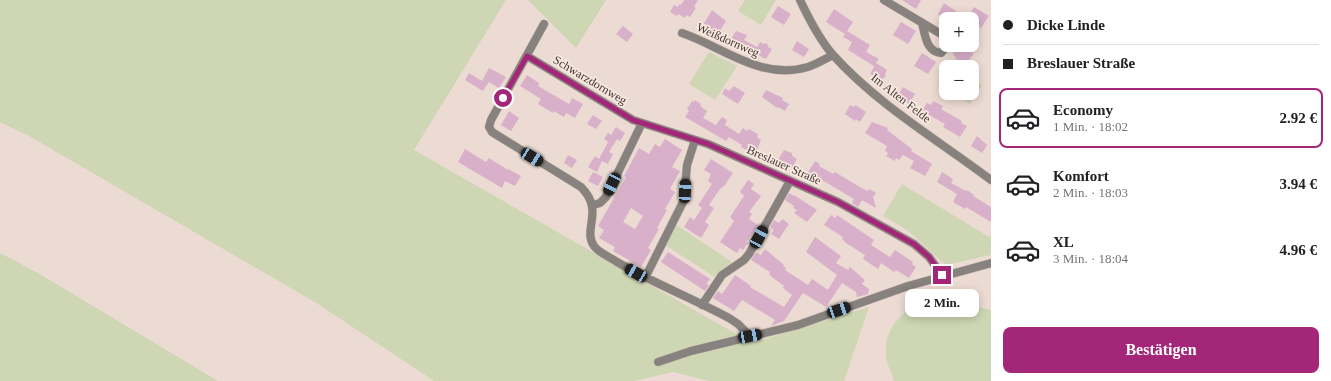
<!DOCTYPE html>
<html lang="de">
<head>
<meta charset="utf-8">
<style>
	:root { --surface:#fff; --page:#f2f2f2; --text:#202124; --muted:#757577; --line:#e0e0e0; --accent:#a42678 }
	body { margin:0; font-family:"Times New Roman",serif; background:var(--page); color:var(--text); height:100vh; display:flex; flex-direction:column; font-size:15px; white-space:nowrap }
	* { box-sizing:border-box; margin:0 }
	p { font-size:13px; color:var(--muted) }
	.icon { flex:none; width:22px; height:22px; fill:none; stroke:currentColor; stroke-width:2; stroke-linecap:round; stroke-linejoin:round }
	.map { position:relative; flex:1; overflow:hidden }
	.details { display:flex; flex-direction:column; background:var(--surface); width:340px }
	.details>* { flex:none }
	.hud { display:grid; align-content:center; height:88px; padding:0 12px; background:var(--surface) }
	.tools { position:absolute; left:939px; top:12px; display:grid; gap:8px }
	.tools a { display:grid; place-items:center; width:40px; height:40px; border-radius:8px; background:var(--surface); box-shadow:0 2px 10px #0003; font-size:20px }
	.end { position:absolute; width:18px; height:18px; margin:-9px; border:5px solid #a42678; background:#fff; box-shadow:0 0 0 2px #fff }
	.from { border-radius:50% }
	.bubble { position:absolute; height:28px; border-radius:8px; background:var(--surface); box-shadow:0 2px 10px #0003; font-size:13px; font-weight:700; line-height:28px; text-align:center }
	.car { position:absolute; width:12px; height:24px; margin:-12px -6px; border-radius:5px; box-shadow:0 0 3px 1px #0007; background:linear-gradient(#222 24%,#8ab4d8 0 40%,#222 0 76%,#8ab4d8 0 86%,#222 0) }
	.hud b { display:flex; align-items:center; gap:14px; height:38px; font-size:15px }
	.hud b+b { border-top:1px solid var(--line) }
	.hud i { width:10px; height:10px; background:var(--text) }
	ul { padding:0; list-style:none }
	li { display:flex; align-items:center; gap:12px; height:60px; margin:0 8px 6px; padding:0 4px; border:2px solid transparent; border-radius:8px }
	li div { flex:1 }
	li b { display:block; font-size:15px }
	li em { font-style:normal; font-weight:700 }
	li.selected { border-color:var(--accent) }
	li>.icon { width:36px; height:36px; stroke-width:1.5 }
	.button { display:flex; gap:8px; margin-top:auto; padding:8px 12px }
	.button a { flex:1; height:46px; border-radius:8px; background:var(--accent); color:#fff; font-size:16px; font-weight:700; line-height:46px; text-align:center }
	main { display:flex; flex:1; min-height:0 }
	.map>svg:first-child { display:block }
	.green { fill:#ced6b3 }
	.building { fill:#d9b0ca; fill-rule:evenodd }
	.lines { fill:none; stroke-linecap:round; stroke-linejoin:round }
	.minor-casing { stroke:#c9bab2; stroke-width:9 }
	.minor { stroke:#88827e; stroke-width:8 }
	.route { stroke:#a42678; stroke-width:5 }
	.labels { text-anchor:middle; dominant-baseline:central; stroke-width:3.5; stroke-linejoin:round; paint-order:stroke }
	.street-label { font-size:12px; fill:#3e3834; stroke:#f9e8df }
</style>
</head>
<body>
<main>
<div class="map">
<svg width="991" height="381" viewBox="0 0 991 381">
	<rect width="100%" height="100%" fill="#ecdbd2"/>
	<path class="green" d="M0 0H506L414 150 752 343 869 307 844 381H709L673 372 634 381H434L318 304 29 136 0 122Z
		M528 0H606L576 48Z
		M745 0H776L761 25 738 11Z
		M709 52 737 66 715 100 689 84Z
		M972 79 982 85 970 104 952 93H972Z
		M902 184 989 237 991 234V255L946 265 907 230 883 216Z
		M675 224 732 262 718 273 715 277 665 245Z
		M0 253 38 273 218 381H0Z
		M937 298 991 310V381H894C892 372 886 364 886 355 883 324 910 302 937 298Z"/>
	<path class="building" d="M684 0H698L694 7 696 8 690 17 686 15 685 18 678 14 677 16 670 12 674 5 678 7 679 4 681 5Z
		M902 0H921L916 9Z
		M944 3 956 11 951 19H946L938 14Z
		M778 6 791 14 784 25 771 17Z
		M974 7 989 16 981 28 974 23 977 19H967Z
		M834 9 853 22 847 31 870 45 866 52 879 59 874 66 848 50 852 42 843 37 845 34 826 22Z
		M712 10 726 21 718 34 703 25Z
		M901 22 916 31 908 44 893 35Z
		M623 26 633 34 627 42 616 34Z
		M736 31 747 35 744 40 757 47 760 42 764 44 767 43 768 47 772 49 766 59 754 53 753 54 730 41Z
		M797 41 809 49 804 57 792 50Z
		M958 46 974 53 966 65 956 59 953 54Z
		M922 53 936 62 928 74 914 66Z
		M876 63 887 70 885 74 886 76 881 80 870 74Z
		M489 68 506 77 499 88 489 82 483 91 465 80 469 73 482 81Z
		M527 75 539 83 538 86 569 104 572 98 583 104 575 118 566 113 564 117 554 111 553 113 538 104 541 99 520 86Z
		M734 86 745 93 738 104 722 94 725 88 729 91Z
		M903 87 915 94 909 104 897 97Z
		M766 90 783 98 782 100 789 104 785 111 778 107 777 108 762 97Z
		M695 100 701 104 700 106 707 111 703 118 716 125 722 117 727 120 725 125 739 134 743 128 747 131 749 129 758 134 757 137 761 140 755 155 741 147 742 145 729 137 726 141 685 117 689 111 687 109 692 101 694 102Z
		M933 101 943 106 941 109 962 121 961 123 967 126 960 137 943 127 945 124 922 111 927 103 931 105Z
		M850 105 854 107 855 105 866 112 860 122 856 119 855 121 845 114Z
		M509 111 519 118 511 131 501 125Z
		M593 115 602 121 596 129 587 124Z
		M872 122 888 128 887 130 912 149 911 151 932 164 925 176 910 168 914 161 903 155 899 160 896 158 895 161 886 156 888 153 885 151 887 146 865 133Z
		M616 127 625 133 620 141 617 139 609 152 613 154 608 164 602 161 597 172 588 167 595 156 599 159 608 142 604 139 608 133 611 135Z
		M977 136 987 145 982 153 971 146Z
		M665 139 682 150 672 167 680 171 670 189 675 192 665 209 667 210 657 228 659 229 648 248 651 250 641 267 613 251 615 247 599 238 604 230 598 226 626 177 624 176 639 148 649 154 655 144 660 147ZM631 208 643 216 635 229 623 222Z
		M465 149 486 162 489 158 508 170V169L521 176 515 186 505 181 502 188 458 162Z
		M784 150 792 153V156L797 159 792 168 778 160Z
		M568 155 577 160 572 168 564 163Z
		M711 159 733 173 725 185 720 189 709 205 714 208 705 222 709 225 701 238 684 227 690 217 694 220 702 208 698 205 712 184 708 181 711 174 704 170Z
		M815 161 820 164 819 166 833 174 835 172 863 189 868 191 870 189 876 193 873 197 876 208 862 200 858 207 852 203 854 199 822 180 821 182 812 177 809 182 804 179Z
		M593 172 603 177 598 186 588 181Z
		M942 172 953 179 951 183 966 191 967 190 974 195 973 196 991 207V222L966 207 965 209 953 202 957 194 937 182Z
		M748 180 754 184 751 189 761 196 749 212 752 214 749 219 758 225 746 242 748 243 743 250 740 248 737 253 720 242 734 221 730 217 744 196 740 192Z
		M789 193 794 196V195L817 210 807 222 794 213 797 210 793 208 794 206 785 200Z
		M831 215 835 218 837 215 874 240 871 245 890 257 895 250 913 262 912 264 916 267 909 278 896 270 894 272 881 263 878 269 863 259 865 255 846 243 842 239 843 237 824 225Z
		M782 219 789 224 779 239 771 234 774 230 770 227 774 220 779 223Z
		M815 237 841 256 836 263 848 270 850 267 865 280 862 284 869 289 868 294 857 297 856 292 842 283 826 307 803 293 784 321 771 326 775 320 742 300 734 311 713 298 718 291 722 294 735 275 751 286 750 287 784 307 792 295 783 288 784 286 772 277 769 274 770 272 751 260 756 252 761 255 765 249 784 265 783 266 786 268 785 270 808 285 812 279 828 290 837 275 806 252Z
		M668 252 710 279 706 284 709 285 705 291 661 262Z"/>
	<g class="lines">
		<g class="minor-casing">
			<path id="minor" d="M800 0C809 19 819 39 833 55 878 105 938 140 991 180
				M884 0 946 37
				M922 23C925 34 926 52 941 53L948 45
				M544 24 491 120 489 127 492 132 581 187C605 211 582 229 594 246 599 253 610 257 617 262 653 283 692 298 729 318L738 324 750 336
				M682 33C723 47 761 81 808 67 817 64 825 59 833 55
				M527 56 633 120 708 144 838 202 914 244 929 257 942 275
				M593 205 600 203 606 197 642 123
				M645 278 684 200 687 165 695 140
				M702 305 722 275 744 260 749 254 790 181
				M658 362 691 351 798 325 908 286 991 263"/>
		</g>
		<use href="#minor" class="minor"/>
	</g>
	<g class="lines">
		<path class="route" d="M503 98 527 56 633 120 708 144 838 202 914 244 929 257 942 275"/>
	</g>
	<g class="labels">
		<g class="street-label">
			<text transform="translate(728 40) rotate(24)">Weißdornweg</text>
			<text transform="translate(590 80) rotate(31)">Schwarzdornweg</text>
			<text transform="translate(901 98) rotate(38)">Im Alten Felde</text>
			<text transform="translate(784 165) rotate(24)">Breslauer Straße</text>
		</g>
	</g>
</svg>
<div class="tools">
<a>+</a>
<a>−</a>
</div>
<i class="end from" style="left:503px;top:98px"></i>
<i class="end" style="left:942px;top:275px"></i>
<div class="bubble" style="left:905px;top:289px;width:74px">2 Min.</div>
<i class="car" style="left:532px;top:157px;rotate:121deg"></i>
<i class="car" style="left:612px;top:184px;rotate:206deg"></i>
<i class="car" style="left:685px;top:191px;rotate:3deg"></i>
<i class="car" style="left:759px;top:237px;rotate:28deg"></i>
<i class="car" style="left:636px;top:273px;rotate:300deg"></i>
<i class="car" style="left:839px;top:310px;rotate:71deg"></i>
<i class="car" style="left:750px;top:336px;rotate:79deg"></i>
</div>
<section class="details">
<div class="hud">
<b><i class="from"></i>Dicke Linde</b>
<b><i></i>Breslauer Straße</b>
</div>
<ul>
<li class="selected"><svg class="icon" aria-label="car" viewBox="0 0 24 24"><path d="M5 17H2v-5l4-1 3-4h7l3 4 3 1v5h-3M9 17h6M6 11h13"/><circle cx="7" cy="17" r="2"/><circle cx="17" cy="17" r="2"/></svg><div><b>Economy</b><p>1 Min. · 18:02</p></div><em>2.92 €</em></li>
<li><svg class="icon" aria-label="car" viewBox="0 0 24 24"><path d="M5 17H2v-5l4-1 3-4h7l3 4 3 1v5h-3M9 17h6M6 11h13"/><circle cx="7" cy="17" r="2"/><circle cx="17" cy="17" r="2"/></svg><div><b>Komfort</b><p>2 Min. · 18:03</p></div><em>3.94 €</em></li>
<li><svg class="icon" aria-label="car" viewBox="0 0 24 24"><path d="M5 17H2v-5l4-1 3-4h7l3 4 3 1v5h-3M9 17h6M6 11h13"/><circle cx="7" cy="17" r="2"/><circle cx="17" cy="17" r="2"/></svg><div><b>XL</b><p>3 Min. · 18:04</p></div><em>4.96 €</em></li>
</ul>
<div class="button"><a>Bestätigen</a></div>
</section>
</main>
</body>
</html>
